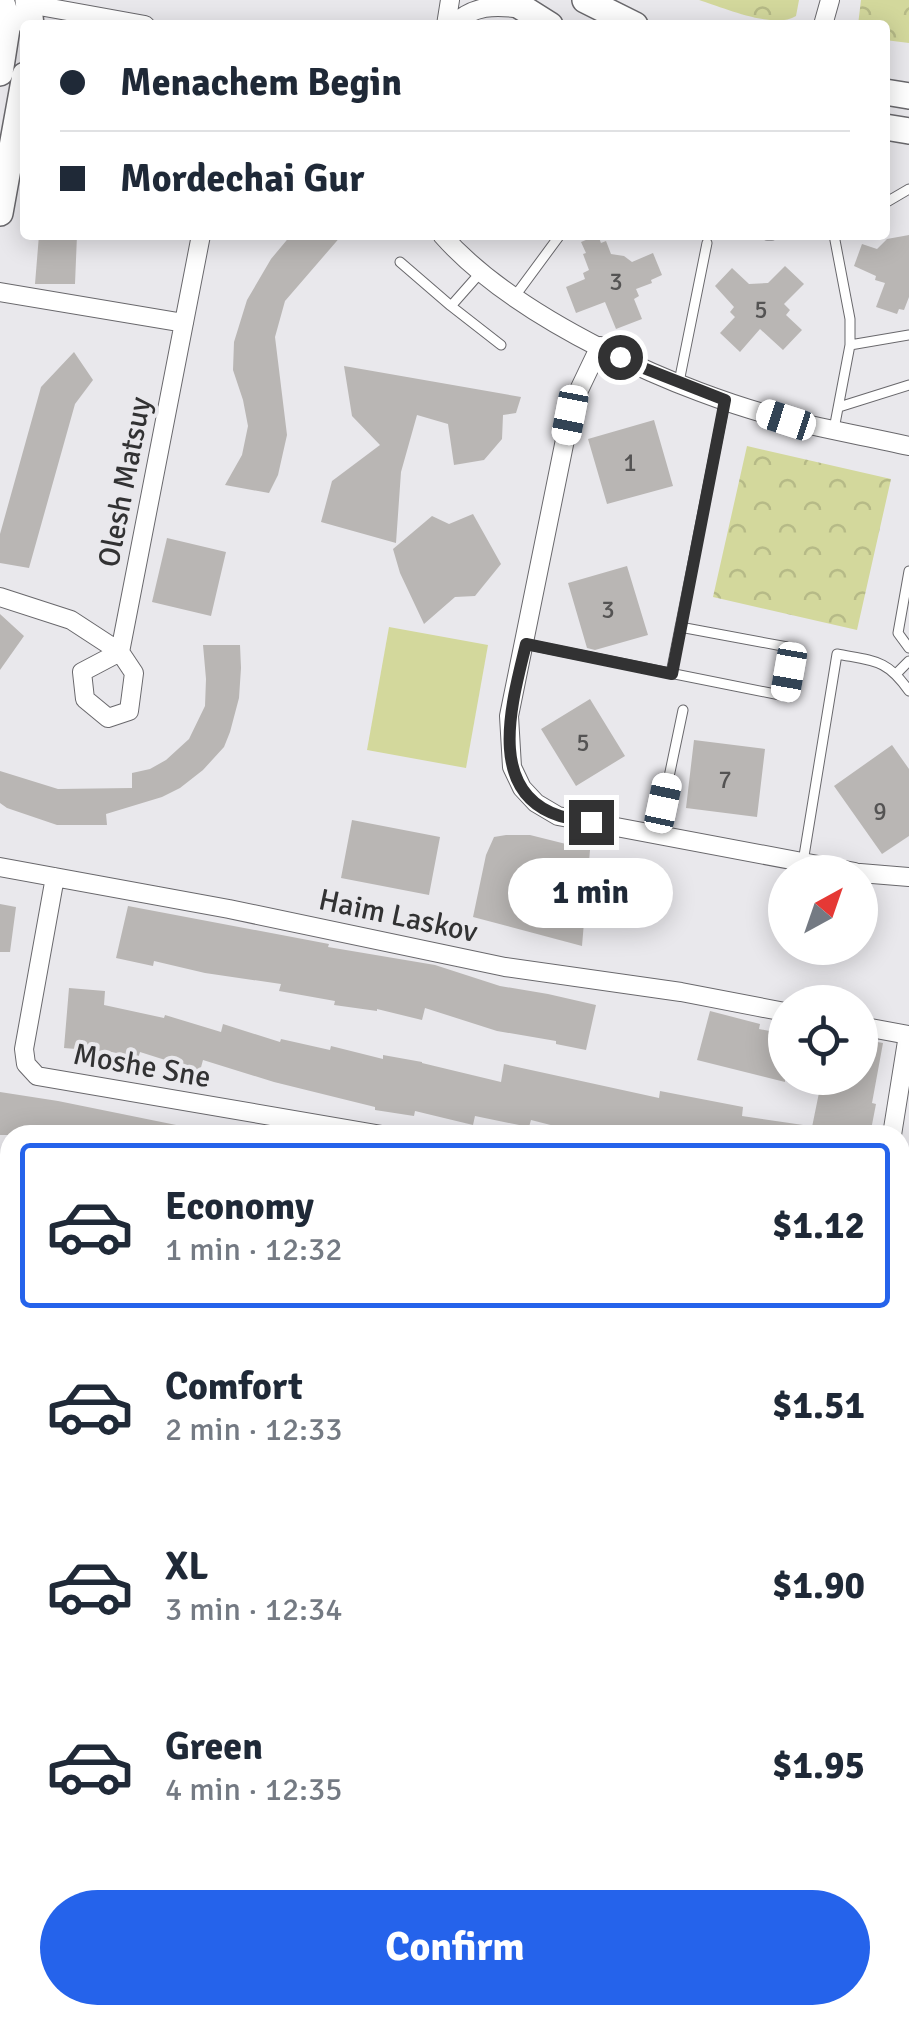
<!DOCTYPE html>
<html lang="en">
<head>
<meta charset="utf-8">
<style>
	:root { --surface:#fff; --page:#f6f6f7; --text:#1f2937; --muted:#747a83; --line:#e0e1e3; --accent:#2563eb }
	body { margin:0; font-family:Signika,sans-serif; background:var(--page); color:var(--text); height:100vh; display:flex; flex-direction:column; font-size:38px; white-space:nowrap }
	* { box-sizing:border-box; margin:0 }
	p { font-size:32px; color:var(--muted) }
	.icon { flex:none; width:55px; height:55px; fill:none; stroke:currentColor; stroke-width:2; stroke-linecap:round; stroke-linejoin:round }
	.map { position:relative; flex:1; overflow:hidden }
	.drawer { position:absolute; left:0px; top:1125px; width:910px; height:900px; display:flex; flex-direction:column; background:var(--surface); border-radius:30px 30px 0 0; box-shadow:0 5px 25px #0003 }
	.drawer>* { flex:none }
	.banner { position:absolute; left:20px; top:20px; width:870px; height:220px; border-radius:10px; box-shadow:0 5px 25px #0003; display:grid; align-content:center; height:220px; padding:0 40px; background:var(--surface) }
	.needle { width:65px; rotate:40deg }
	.fabs { position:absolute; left:768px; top:855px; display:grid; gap:20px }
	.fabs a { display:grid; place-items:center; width:110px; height:110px; border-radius:50%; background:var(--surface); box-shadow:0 5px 25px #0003; font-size:50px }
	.end { position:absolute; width:45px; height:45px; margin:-22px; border:12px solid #323233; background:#fff; box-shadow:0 0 0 5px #fff }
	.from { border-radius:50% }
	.bubble { position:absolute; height:70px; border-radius:35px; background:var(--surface); box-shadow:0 5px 25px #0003; font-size:32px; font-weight:800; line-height:70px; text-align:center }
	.car { position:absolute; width:30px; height:60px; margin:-30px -15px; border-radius:12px; box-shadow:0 0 8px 2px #0007; background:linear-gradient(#fff 24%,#345 0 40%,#fff 0 76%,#345 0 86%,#fff 0) }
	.banner b { display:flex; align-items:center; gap:35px; height:95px; font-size:38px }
	.banner b+b { border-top:2px solid var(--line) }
	.banner i { width:25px; height:25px; background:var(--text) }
	ul { padding:18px 0 0; list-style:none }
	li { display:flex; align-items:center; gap:30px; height:165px; margin:0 20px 15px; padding:0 20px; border:5px solid transparent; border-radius:10px }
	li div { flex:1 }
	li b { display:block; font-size:38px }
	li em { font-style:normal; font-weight:800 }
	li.selected { border-color:var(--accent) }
	li>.icon { width:90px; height:90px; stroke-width:1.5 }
	.button { display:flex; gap:20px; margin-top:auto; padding:20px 40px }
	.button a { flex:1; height:115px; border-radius:60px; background:var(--accent); color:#fff; font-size:40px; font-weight:800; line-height:115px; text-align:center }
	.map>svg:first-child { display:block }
	.grass { fill:url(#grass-tufts) }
	.park { fill:url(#park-crowns) }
	.pitch { fill:#d3d89c }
	.building { fill:#b9b6b4 }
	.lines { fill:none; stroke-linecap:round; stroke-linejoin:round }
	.lane-casing { stroke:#69686c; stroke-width:11 }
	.street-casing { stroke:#69686c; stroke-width:20 }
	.secondary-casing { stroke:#69686c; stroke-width:28 }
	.highway-casing { stroke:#c6c6c6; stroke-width:32 }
	.lane { stroke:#fff; stroke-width:9 }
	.street { stroke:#fff; stroke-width:18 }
	.secondary { stroke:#fff; stroke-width:25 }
	.highway { stroke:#fdc159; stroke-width:30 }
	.route { stroke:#323233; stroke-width:12 }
	.labels { text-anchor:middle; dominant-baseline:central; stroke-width:8; stroke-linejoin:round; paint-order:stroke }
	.number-label { font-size:25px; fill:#545353 }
	.street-label { font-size:30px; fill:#323233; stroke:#e9e8ec }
</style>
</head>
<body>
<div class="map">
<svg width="909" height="2025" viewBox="0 0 909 2025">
	<defs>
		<pattern id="grass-tufts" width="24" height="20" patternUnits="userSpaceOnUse" patternTransform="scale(2.5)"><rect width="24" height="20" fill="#d3d89c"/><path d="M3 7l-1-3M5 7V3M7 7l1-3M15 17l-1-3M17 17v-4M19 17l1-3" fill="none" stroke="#b6ba87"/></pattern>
		<pattern id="park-crowns" width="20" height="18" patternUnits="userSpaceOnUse" patternTransform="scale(2.5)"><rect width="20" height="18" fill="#d3d89c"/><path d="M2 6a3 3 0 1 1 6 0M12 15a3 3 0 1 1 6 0" fill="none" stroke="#b6ba87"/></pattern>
	</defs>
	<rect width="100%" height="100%" fill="#e9e8ec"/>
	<path class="grass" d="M674 2015H799L817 2025H693Z"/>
	<path class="park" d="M699 0H799L796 16C774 30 722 7 699 0Z
		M861 0H909V43L885 40V25H858Z
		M747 446 891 479 857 630 713 597Z"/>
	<path class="pitch" d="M389 627 488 645 466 768 367 750Z"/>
	<path class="building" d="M39 235H77L75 284H35Z
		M291 235H342L285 301 275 337 287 435 278 475 269 493 225 485 242 455 248 426 243 400 233 370 234 342 247 300 271 259Z
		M598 235 601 243 606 241 611 254 624 256 632 262 653 253 662 275 651 280 652 283 636 289 639 296 634 299 642 319 616 329 605 302 576 313 566 287 585 279 583 273 589 270 583 254 586 253 581 242Z
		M909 235V297L904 310 899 309 897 314 876 307 885 283 875 280 876 276 854 266 862 244 877 249 887 239Z
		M785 266 804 284 784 304 790 310 786 315 802 330 783 350 760 329 740 352 720 333 735 317 730 312 734 307 715 286 732 268 749 284 768 283Z
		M74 352 93 380 75 404 29 568 0 563V534L41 387Z
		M344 366 521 397 516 413 503 415 502 439 484 460 454 465 448 424 417 415 401 472 396 543 321 522 332 481 380 445 352 416Z
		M654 420 673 486 607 504 588 439Z
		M473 514 501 564 475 596 455 597 424 624 400 573 393 549 432 516 449 524Z
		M167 538 226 552 211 616 152 602Z
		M627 566 648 635 595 650 587 648 568 583Z
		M0 614 24 636 0 670Z
		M203 645H240L241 668 239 698 230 732 224 747 203 770 180 788 162 797 106 814 107 825H57L7 808 0 803V771L58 789 132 788V773L150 769 166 760 189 739 205 706 206 679Z
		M590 699 625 756 576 786 541 729Z
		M694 740 765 749 757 817 686 808Z
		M892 745 909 769V836L882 854 834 786Z
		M352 820 440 837 429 895 341 878Z
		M506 835H530L590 850 582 946 473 917 486 855 494 837Z
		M0 904 16 907 10 952H0Z
		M128 906 329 944 328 947 435 965 500 986 548 994 596 1005 586 1050 556 1044V1041L497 1031 425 1008 422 1020 377 1009V1011L334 1005 335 1001 279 991 281 984 205 973 154 961 153 966 116 958Z
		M69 988 105 991 104 1005 164 1018 165 1015 221 1032 223 1024 280 1042 281 1039 330 1050 331 1046 383 1059V1055L422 1062V1063L501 1082 504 1064 659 1098 660 1091 743 1107 742 1116 810 1126 809 1135H590L531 1120 529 1127 475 1116 473 1125 415 1111 414 1116 375 1110V1107L274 1082 203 1060 200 1071 140 1052 138 1058 112 1052 64 1048Z
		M710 1011 760 1024 759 1029 785 1034V1082L697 1060Z
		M860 1039 883 1043 872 1103 876 1104 870 1135H828L811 1132 822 1078H860Z
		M0 1092 58 1101 186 1127 185 1135H0Z"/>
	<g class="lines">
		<g class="lane-casing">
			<path id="lane" d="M885 203 909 189
				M767 235H772
				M834 235 850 319V345L834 429
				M400 262 451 306 501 345
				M515 296 560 235
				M451 306 481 272
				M850 345 909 335
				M679 382 707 243
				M839 407 909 385
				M909 571 898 633 909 648
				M525 644 785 696 793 648 680 627
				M671 673 725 401
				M897 673 909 661
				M657 834 683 710
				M803 862 837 654C874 661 887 659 909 691"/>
		</g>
		<g class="street-casing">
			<path id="street" d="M28 4 145 25
				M446 25 450 0
				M453 25C473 5 495 5 522 9
				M823 25 830 0
				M442 235C516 319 681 394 789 420 829 430 869 437 909 446
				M0 292 184 323
				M600 346 579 390 570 415 509 716 512 767 522 788 536 803 558 816 855 872
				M0 597 71 620 120 652 201 235
				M120 652 134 673 129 711 108 718 85 699 82 672Z
				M0 867 229 909 505 967 681 992 785 1012
				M860 873 909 877
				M55 877 24 1049 26 1064 37 1076 382 1135
				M860 1026 908 1035 892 1135
				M900 1224 909 1225
				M0 1463 10 1468
				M900 1909 909 1913"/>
		</g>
		<g class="secondary-casing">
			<path id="secondary" d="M28 0 31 25
				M510 0 550 25
				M585 0 635 25
				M0 73 8 22 1 0
				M885 92 909 96
				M885 127 909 131
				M0 213 25 75
				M0 1265 10 1267
				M0 1300 10 1301
				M900 1410 909 1412
				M900 1438 909 1440"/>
		</g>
		<g class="highway-casing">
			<path id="highway" d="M0 1705 10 1710
				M0 1733 10 1739
				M0 1834 10 1840
				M257 2015V2025
				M347 2015 368 2025
				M413 2015 434 2025
				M551 2015 571 2025
				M601 2015 622 2025
				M285 2025 301 2015"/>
		</g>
		<use href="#lane" class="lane"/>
		<use href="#street" class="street"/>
		<use href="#secondary" class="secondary"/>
		<use href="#highway" class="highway"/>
	</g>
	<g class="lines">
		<path class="route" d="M591 822C581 820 570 819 560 816 484 792 513 699 526 644L672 674 725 400 641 367 620 357"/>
	</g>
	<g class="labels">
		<g class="number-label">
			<text x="616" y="281">3</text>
			<text x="761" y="309">5</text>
			<text x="630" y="462">1</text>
			<text x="608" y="609">3</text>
			<text x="583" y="742">5</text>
			<text x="725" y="779">7</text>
			<text x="880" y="811">9</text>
		</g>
		<g class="street-label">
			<text transform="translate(125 482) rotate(-79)">Olesh Matsuy</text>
			<text transform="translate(398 916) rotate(12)">Haim Laskov</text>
			<text transform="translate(142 1066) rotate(10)">Moshe Sne</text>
		</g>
	</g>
</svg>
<div class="fabs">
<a><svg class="needle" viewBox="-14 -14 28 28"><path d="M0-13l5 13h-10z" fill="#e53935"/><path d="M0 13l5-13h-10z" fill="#747a83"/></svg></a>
<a><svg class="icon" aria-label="locate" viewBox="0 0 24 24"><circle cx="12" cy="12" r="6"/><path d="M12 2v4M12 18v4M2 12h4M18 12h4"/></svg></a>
</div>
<i class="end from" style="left:620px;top:357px"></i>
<i class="end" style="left:591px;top:822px"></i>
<div class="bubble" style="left:508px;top:858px;width:165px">1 min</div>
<i class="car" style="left:570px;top:415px;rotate:191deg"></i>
<i class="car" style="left:786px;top:420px;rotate:288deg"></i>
<i class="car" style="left:789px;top:672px;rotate:190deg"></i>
<i class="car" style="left:663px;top:803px;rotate:12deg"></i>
<div class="banner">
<b><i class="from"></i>Menachem Begin</b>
<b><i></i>Mordechai Gur</b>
</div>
<section class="drawer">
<ul>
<li class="selected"><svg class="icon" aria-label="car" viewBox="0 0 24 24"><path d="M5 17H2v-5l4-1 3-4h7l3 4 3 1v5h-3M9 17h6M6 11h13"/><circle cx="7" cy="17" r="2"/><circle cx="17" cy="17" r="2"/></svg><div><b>Economy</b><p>1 min · 12:32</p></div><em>$1.12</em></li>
<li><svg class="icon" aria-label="car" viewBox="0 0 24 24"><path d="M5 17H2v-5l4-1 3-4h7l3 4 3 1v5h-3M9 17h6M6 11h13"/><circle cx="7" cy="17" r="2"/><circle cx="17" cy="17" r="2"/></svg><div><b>Comfort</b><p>2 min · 12:33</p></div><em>$1.51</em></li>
<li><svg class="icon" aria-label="car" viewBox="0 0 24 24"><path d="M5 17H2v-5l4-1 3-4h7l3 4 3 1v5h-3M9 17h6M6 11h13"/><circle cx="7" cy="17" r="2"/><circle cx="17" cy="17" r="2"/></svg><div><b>XL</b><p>3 min · 12:34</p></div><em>$1.90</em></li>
<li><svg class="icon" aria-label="car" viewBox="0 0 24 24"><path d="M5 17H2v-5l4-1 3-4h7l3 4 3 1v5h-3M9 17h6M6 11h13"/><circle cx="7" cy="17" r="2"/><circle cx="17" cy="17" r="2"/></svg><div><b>Green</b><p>4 min · 12:35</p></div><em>$1.95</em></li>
</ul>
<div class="button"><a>Confirm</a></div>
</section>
</div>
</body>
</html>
